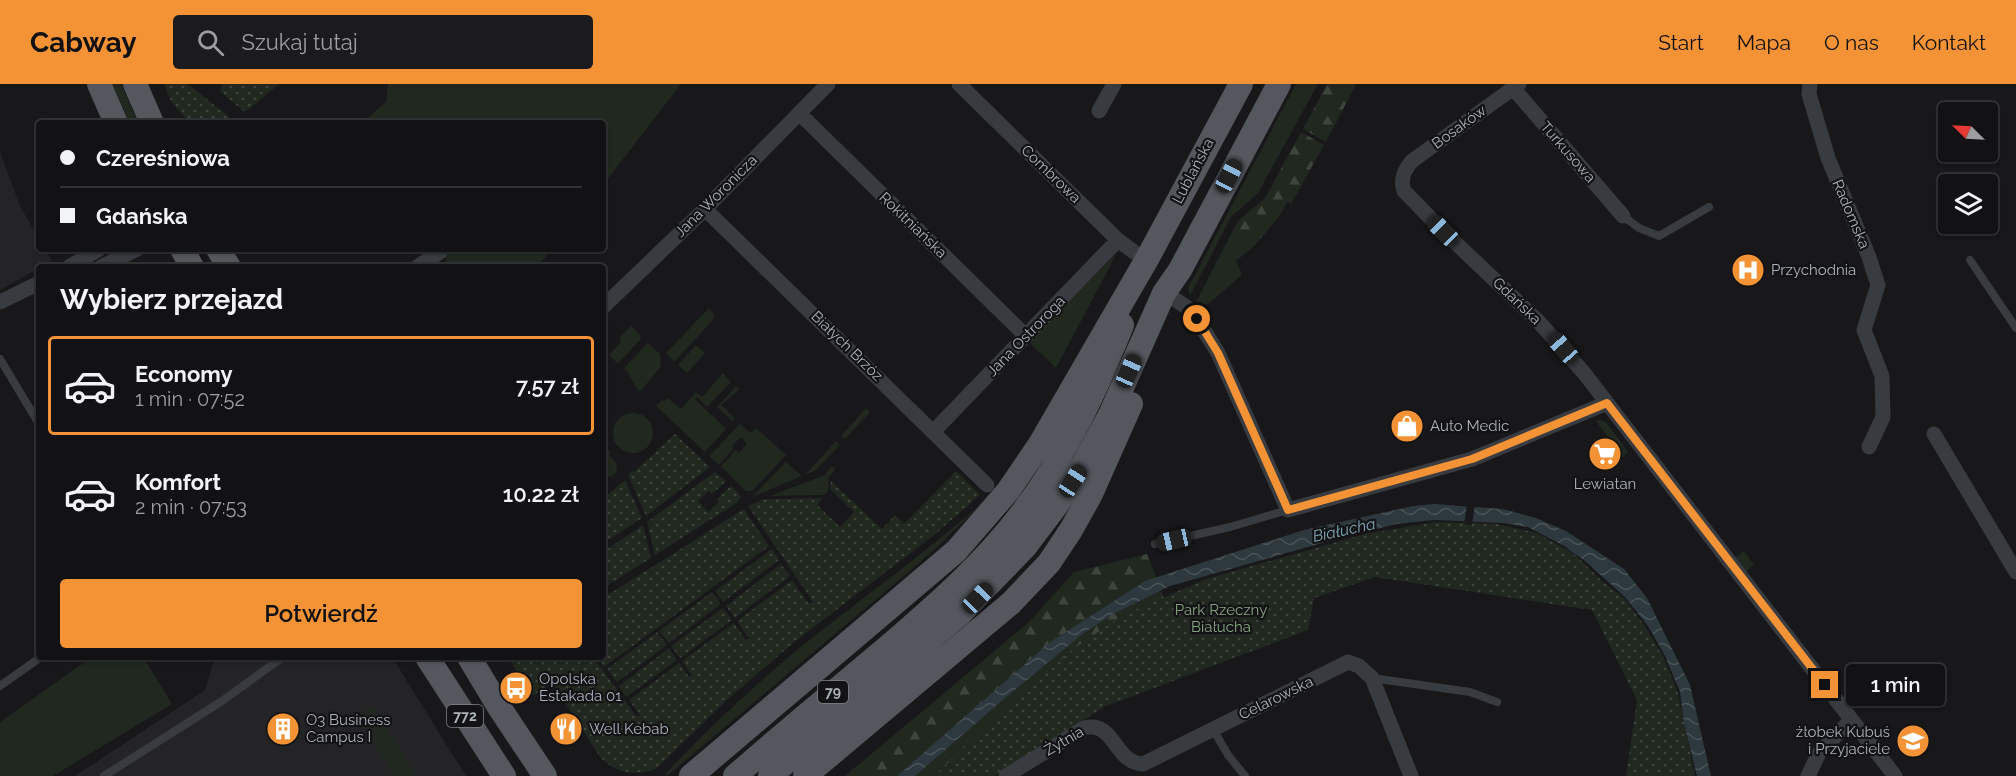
<!DOCTYPE html>
<html lang="pl">
<head>
<meta charset="utf-8">
<style>
	:root { --surface:#121214; --page:#1b1b1d; --text:#f1f3f6; --muted:#9c9ea0; --line:#313234; --accent:#f49336 }
	body { margin:0; font-family:Raleway,sans-serif; background:var(--page); color:var(--text); height:100vh; display:flex; flex-direction:column; font-size:22px; white-space:nowrap }
	* { box-sizing:border-box; margin:0 }
	p { font-size:20px; color:var(--muted) }
	.icon { flex:none; width:33px; height:33px; fill:none; stroke:currentColor; stroke-width:2; stroke-linecap:round; stroke-linejoin:round }
	.map { position:relative; flex:1; overflow:hidden }
	.panel { position:absolute; left:36px; top:180px; width:570px; height:396px; display:flex; flex-direction:column; background:var(--surface); border-radius:6px; box-shadow:0 2px 4px #0004,0 0 0 2px var(--line) }
	.panel>* { flex:none }
	.guide { position:absolute; left:36px; top:36px; width:570px; height:132px; border-radius:6px; box-shadow:0 2px 4px #0004,0 0 0 2px var(--line); display:grid; align-content:center; height:132px; padding:0 24px; background:var(--surface) }
	.needle { width:39px; rotate:294deg }
	.buttons { position:absolute; left:1938px; top:18px; display:grid; gap:12px }
	.buttons a { display:grid; place-items:center; width:60px; height:60px; border-radius:6px; background:var(--surface); box-shadow:0 2px 4px #0004,0 0 0 2px var(--line); font-size:30px }
	.end { position:absolute; width:27px; height:27px; margin:-14px; border:8px solid #f49336; background:#111; box-shadow:0 0 0 3px #111 }
	.from { border-radius:50% }
	.bubble { position:absolute; height:42px; border-radius:6px; background:var(--surface); box-shadow:0 2px 4px #0004,0 0 0 2px var(--line); font-size:20px; font-weight:600; line-height:42px; text-align:center }
	.car { position:absolute; width:18px; height:36px; margin:-18px -9px; border-radius:8px; box-shadow:0 0 4px 2px #0007; background:linear-gradient(#222 24%,#8ab4d8 0 40%,#222 0 76%,#8ab4d8 0 86%,#222 0) }
	.guide b { display:flex; align-items:center; gap:21px; height:57px; font-size:22px }
	.guide b+b { border-top:2px solid var(--line) }
	.guide i { width:15px; height:15px; background:var(--text) }
	ul { padding:0; list-style:none }
	li { display:flex; align-items:center; gap:18px; height:99px; margin:0 12px 9px; padding:0 12px; border:3px solid transparent; border-radius:6px }
	li div { flex:1 }
	li b { display:block; font-size:22px }
	li em { font-style:normal; font-weight:600 }
	li.selected { border-color:var(--accent) }
	li>.icon { width:54px; height:54px; stroke-width:1.5 }
	h2 { padding:0 24px; font-size:27px; line-height:72px }
	.primary-button { display:flex; gap:12px; margin-top:auto; padding:12px 24px }
	.primary-button a { flex:1; height:69px; border-radius:6px; background:var(--accent); color:#111; font-size:24px; font-weight:600; line-height:69px; text-align:center }
	header { display:flex; align-items:center; gap:36px; box-sizing:border-box; height:84px; padding:0 30px; background:var(--accent); color:#111 }
	header strong { font-size:28px }
	nav { display:flex; gap:33px; margin-inline-start:auto; font-size:21px }
	.search { width:420px; height:54px; background:var(--page); display:flex; align-items:center; gap:15px; box-sizing:border-box; padding:0 21px; border-radius:6px; color:var(--muted); font-size:22px }
	.map>svg:first-child { display:block }
	.built { fill:#242427 }
	.grass { fill:#20281f }
	.forest { fill:url(#forest-firs) }
	.park { fill:url(#park-dots) }
	.water { fill:url(#water-waves) }
	.pier { fill:#18181a }
	.lines { fill:none; stroke-linecap:round; stroke-linejoin:round }
	.service { stroke:#383b3f; stroke-width:8 }
	.minor { stroke:#383b3f; stroke-width:15 }
	.primary { stroke:#54585e; stroke-width:24 }
	.route { stroke:#f49336; stroke-width:8 }
	.labels { text-anchor:middle; dominant-baseline:central; stroke-width:4.5; stroke-linejoin:round; paint-order:stroke }
	.shield { fill:#131315; stroke:#7d8288; stroke-width:1.5 }
	.shield-label { font-size:14px; font-weight:bold; fill:#aab1ba }
	.street-label { font-size:15px; fill:#aab1ba; stroke:#131315 }
	.poi-label { font-size:15px; fill:#aab1ba; stroke:#131315; text-anchor:start }
	.park-label { font-size:15px; fill:#85a581; stroke:#131315 }
	.water-label { font-size:16px; font-style:italic; fill:#81a5b5; stroke:#131315 }
</style>
</head>
<body>
<header>
<strong>Cabway</strong>
<div class="search"><svg class="icon" aria-label="search" viewBox="0 0 24 24"><circle cx="10" cy="10" r="6"/><path d="M15 15l6 6"/></svg>Szukaj tutaj</div>
<nav><a>Start</a><a>Mapa</a><a>O nas</a><a>Kontakt</a></nav>
</header>
<div class="map">
<svg width="2016" height="692" viewBox="0 0 2016 692">
	<defs>
		<pattern id="forest-firs" width="22" height="20" patternUnits="userSpaceOnUse" patternTransform="scale(1.5)"><rect width="22" height="20" fill="#20281f"/><path d="M5 1l3.5 6h-7zM16 11l3.5 6h-7z" fill="#3e453d"/></pattern>
		<pattern id="park-dots" width="8" height="8" patternUnits="userSpaceOnUse" patternTransform="scale(1.5)"><rect width="8" height="8" fill="#20281f"/><path d="M2 2h.1M6 6h.1" fill="none" stroke="#3e453d" stroke-width="1.8" stroke-linecap="round"/></pattern>
		<pattern id="water-waves" width="16" height="10" patternUnits="userSpaceOnUse" patternTransform="scale(1.5)"><rect width="16" height="10" fill="#2d393e"/><path d="M0 5q4-4 8 0t8 0" fill="none" stroke="#495358"/></pattern>
	</defs>
	<rect width="100%" height="100%" fill="#18181a"/>
	<path class="built" d="M0 67 20 122 39 155V165H45L52 177 0 206Z
		M215 573H392L466 692H75L205 606Z"/>
	<path class="grass" d="M112 0H121L138 39H130Z
		M388 0H681L603 101V39H362L386 18Z
		M1296 0H1318L1258 109 1231 133 1190 212 1188 204Z
		M1233 146 1252 164 1236 177 1242 191 1208 220 1197 222 1195 220Z
		M438 165H552L537 183H437L447 176Z
		M1117 169 1056 284 1029 258Z
		M709 224 714 231 713 236 674 278 666 269Z
		M631 242 641 252 640 256 618 280 609 271 621 258 620 253Z
		M648 259 660 270 661 282 640 308C632 300 632 292 624 284Z
		M696 261 705 269 687 289 678 281Z
		M723 289 731 298 707 323 697 313 695 315 726 345 705 368 656 322 662 316 664 317 668 314 681 325 696 308 702 313Z
		M736 302 740 305 721 321 735 334 732 337 717 323Z
		M866 324 870 328 845 355 841 352Z
		M613 349a20 20 0 1 1 40 0a20 20 0 1 1-40 0Z
		M1600 336 1606 338 1628 368 1623 373 1596 337Z
		M740 340 751 349 756 344 786 371 752 407H746L721 382 736 366 739 369 747 360 741 353 732 362 734 364 719 381 709 372Z
		M836 357 840 361 816 386 805 391Z
		M604 362 611 369 609 371 617 380 616 389 611 393 603 391Z
		M786 378 802 392 752 413Z
		M831 383H834L835 386 828 394 829 396 828 407 824 411 770 412 825 391Z
		M982 419 933 467 667 692 665 690C708 645 754 601 802 562 862 514 924 470 982 419Z
		M1744 467 1754 481 1745 489 1734 474Z
		M92 573H143L172 620 53 692H0V638Z
		M373 622 417 692H394L357 632Z"/>
	<path class="forest" d="M1327 0H1356L1326 58 1303 45Z
		M1301 48 1324 61 1291 120 1287 118 1279 133 1252 164 1233 146 1238 137 1265 114Z
		M1147 470 1169 526 974 692H845L1029 538 1074 488Z"/>
	<path class="park" d="M164 0H188L229 33 222 39H190L171 17Z
		M223 0H279L248 26 243 27 220 7Z
		M675 350 710 383 646 432 628 391 632 387 634 388Z
		M956 387 980 411 934 451 793 559 728 615 656 685C634 692 617 690 600 673L553 599 532 612 508 573H593L637 633 640 631 629 616 679 579 689 593 692 591 682 577 734 539 746 556 749 555 737 537 792 496 809 520 813 518 748 422 764 415 823 414 817 421 840 443 854 428 830 405 831 397 882 445 895 431 904 440Z
		M715 388 726 397 712 410 709 407 698 417 708 428 719 418 717 415 731 402 741 412 738 418 655 471 647 438Z
		M625 396 642 434 604 459 603 415Z
		M744 425 769 462 604 583 597 573H603V514Z
		M1435 438 1497 440 1537 449 1574 470 1601 496 1624 514 1644 541 1664 574 1678 609 1695 692H1626L1637 616 1592 526 1375 493 1314 514 1308 546 1104 623 995 692H934L1019 611 1076 563 1123 531 1206 495 1365 450Z
		M643 441 651 474 603 504V468Z
		M772 465 779 476 723 518 715 507Z
		M781 480 790 492 735 534 726 522Z
		M712 508 721 520 669 559 659 547Z
		M723 524 732 536 680 574 671 562Z
		M657 548 667 561 617 598 607 585Z
		M669 564 677 576 626 613 619 602Z"/>
	<path class="water" d="M1434 420 1503 425 1536 434 1566 447 1624 485 1647 514 1690 601 1711 692H1697L1684 640 1680 608 1665 572 1648 542 1625 513 1585 477 1564 462 1528 443 1503 439 1435 436 1396 440 1329 457 1170 502 1115 529 1085 548 1005 614 915 692H897L1049 559 1145 497 1304 446 1413 422Z"/>
	<path class="pier" d="M1467 420H1475L1472 441 1464 440Z"/>
	<g class="lines">
		<path class="service" d="M1623 132 1639 144 1659 152 1709 123
			M1970 176 2016 244
			M0 275 39 340
			M1155 460 1230 443 1288 426
			M1372 594 1470 608 1497 618
			M0 602 41 573
			M1213 645 1228 671 1245 692
			M104 692 222 617 283 573"/>
		<path class="minor" d="M959 0 1118 156 1134 168 1147 175
			M1519 0 1412 77C1404 86 1400 95 1404 107L1443 147 1539 238 1584 289 1895 692
			M1810 0 1809 10 1828 74 1869 173 1878 201 1864 246 1882 292 1883 333 1869 363
			M1513 4 1623 132
			M1099 27 1114 0
			M799 29 1026 252
			M705 125 987 401
			M69 183 99 165
			M101 183 137 165
			M417 183 440 168
			M1176 216 1192 227 1218 269 1288 426 1472 375 1607 319
			M0 218 39 199
			M603 223 705 125 828 0
			M933 348 1118 156
			M1934 350 2016 488
			M1006 692 1084 644C1115 636 1114 679 1143 680L1348 578 1359 582 1372 594 1411 692
			M1808 692 1819 669 1851 636"/>
		<path class="primary" d="M99 0 116 39
			M135 0 152 39
			M182 165 192 183
			M218 165 229 183
			M427 573 504 692
			M469 573 499 623 545 692
			M691 692 956 467 1008 407 1040 360 1147 175 1241 0
			M735 692C784 649 834 608 884 566 935 522 985 479 1025 425 1067 369 1096 306 1122 241
			M770 692 961 529 1025 463 1056 422 1084 379 1110 331 1164 209 1180 186 1279 0
			M805 692 1011 519 1049 479 1071 446 1091 410 1131 320"/>
	</g>
	<g class="lines">
		<path class="route" d="M1197 235 1218 269 1288 426 1472 375 1607 319 1825 601"/>
	</g>
	<defs>
		<g id="hospital-disc" transform="scale(1.725)"><circle r="9.5" fill="#f49336" stroke="#131315"/><path d="M-5-5h3v3.5h4V-5h3V5h-3V1.5h-4V5h-3Z" fill="#fff"/></g>
		<g id="shop-disc" transform="scale(1.725)"><circle r="9.5" fill="#f49336" stroke="#131315"/><path d="M-5-2.5h2.3a2.7 3.5 0 0 1 5.4 0H5L5.5 6h-11ZM-1.5-2.5h3a1.5 2.3 0 0 0-3 0Z" fill="#fff"/></g>
		<g id="supermarket-disc" transform="scale(1.725)"><circle r="9.5" fill="#f49336" stroke="#131315"/><path d="M-6-5.5h2.5l.6 2H6L4.5 2H-2.5L-4.4-4H-6ZM-1.5 3.2a1.3 1.3 0 1 0 .1 0ZM3 3.2a1.3 1.3 0 1 0 .1 0Z" fill="#fff"/></g>
		<g id="bus-disc" transform="scale(1.725)"><circle r="9.5" fill="#f49336" stroke="#131315"/><path d="M-5-6H5V4H4V6H2V4H-2V6H-4V4H-5ZM-3.5-4V0h7V-4ZM-3.5 1.2v1.5H-2V1.2ZM2 1.2v1.5H3.5V1.2Z" fill="#fff"/></g>
		<g id="building-disc" transform="scale(1.725)"><circle r="9.5" fill="#f49336" stroke="#131315"/><path d="M-4-6H4V6H1V3H-1V6H-4ZM-2.5-4.3h1.7v1.8h-1.7ZM.8-4.3h1.7v1.8H.8ZM-2.5-1h1.7V.8h-1.7ZM.8-1h1.7V.8H.8Z" fill="#fff"/></g>
		<g id="restaurant-disc" transform="scale(1.725)"><circle r="9.5" fill="#f49336" stroke="#131315"/><path d="M-5-6h1v4h1v-4h1v4h1v-4h1v5L-1.5 .5V6h-2V.5L-5-1ZM5-6V6H3V1.5H1.5Q1.5-4 5-6Z" fill="#fff"/></g>
		<g id="school-disc" transform="scale(1.725)"><circle r="9.5" fill="#f49336" stroke="#131315"/><path d="M0-5L7-2L0 1L-7-2ZM-4 1L0 2.5L4 1V4Q0 6-4 4Z" fill="#fff"/></g>
	</defs>
	<g fill-rule="evenodd">
		<use href="#hospital-disc" x="1748" y="186"/>
		<use href="#shop-disc" x="1407" y="342"/>
		<use href="#supermarket-disc" x="1605" y="370"/>
		<use href="#bus-disc" x="516" y="604"/>
		<use href="#building-disc" x="283" y="645"/>
		<use href="#restaurant-disc" x="566" y="645"/>
		<use href="#school-disc" x="1913" y="657"/>
	</g>
	<g class="labels">
		<g class="shield">
			<rect x="818" y="597" width="30" height="22" rx="4.5"/>
			<rect x="447" y="621" width="36" height="22" rx="4.5"/>
		</g>
		<g class="shield-label">
			<text x="833" y="608">79</text>
			<text x="465" y="632">772</text>
		</g>
		<g class="street-label">
			<text transform="translate(1459 43) rotate(-36)">Bosaków</text>
			<text transform="translate(1568 68) rotate(49)">Turkusowa</text>
			<text transform="translate(1193 87) rotate(-62)">Lublańska</text>
			<text transform="translate(1051 90) rotate(44)">Combrowa</text>
			<text transform="translate(716 112) rotate(-45)">Jana Woronicza</text>
			<text transform="translate(1851 130) rotate(67)">Radomska</text>
			<text transform="translate(913 141) rotate(44)">Rokitniańska</text>
			<text transform="translate(1517 217) rotate(44)">Gdańska</text>
			<text transform="translate(1026 252) rotate(-46)">Jana Ostroroga</text>
			<text transform="translate(847 262) rotate(44)">Białych Brzóz</text>
			<text transform="translate(1276 614) rotate(-26)">Celarowska</text>
			<text transform="translate(1064 657) rotate(-30)">Żytnia</text>
		</g>
		<g class="poi-label">
			<text x="1771" y="186">Przychodnia</text>
			<text x="1430" y="342">Auto Medic</text>
			<text x="1605" y="400" text-anchor="middle">Lewiatan</text>
			<text x="539" y="595">Opolska<tspan x="539" dy="17">Estakada 01</tspan></text>
			<text x="306" y="636">O3 Business<tspan x="306" dy="17">Campus I</tspan></text>
			<text x="589" y="645">Well Kebab</text>
			<text x="1890" y="648" text-anchor="end">żłobek Kubuś<tspan x="1890" dy="17">i Przyjaciele</tspan></text>
		</g>
		<g class="park-label">
			<text x="1221" y="526">Park Rzeczny<tspan x="1221" dy="17">Białucha</tspan></text>
		</g>
		<g class="water-label">
			<text transform="translate(1344 446) rotate(-12)">Białucha</text>
		</g>
	</g>
</svg>
<div class="buttons">
<a><svg class="needle" viewBox="-14 -14 28 28"><path d="M0-13l5 13h-10z" fill="#e53935"/><path d="M0 13l5-13h-10z" fill="#9c9ea0"/></svg></a>
<a><svg class="icon" aria-label="layers" viewBox="0 0 24 24"><path d="M12 4l9 5-9 5-9-5zM3 14l9 5 9-5"/></svg></a>
</div>
<i class="end from" style="left:1197px;top:235px"></i>
<i class="end" style="left:1825px;top:601px"></i>
<div class="bubble" style="left:1846px;top:580px;width:99px">1 min</div>
<i class="car" style="left:1229px;top:92px;rotate:28deg"></i>
<i class="car" style="left:1443px;top:147px;rotate:315deg"></i>
<i class="car" style="left:1563px;top:264px;rotate:319deg"></i>
<i class="car" style="left:1129px;top:287px;rotate:24deg"></i>
<i class="car" style="left:1073px;top:397px;rotate:33deg"></i>
<i class="car" style="left:1174px;top:456px;rotate:257deg"></i>
<i class="car" style="left:978px;top:514px;rotate:44deg"></i>
<div class="guide">
<b><i class="from"></i>Czereśniowa</b>
<b><i></i>Gdańska</b>
</div>
<section class="panel">
<h2>Wybierz przejazd</h2>
<ul>
<li class="selected"><svg class="icon" aria-label="car" viewBox="0 0 24 24"><path d="M5 17H2v-5l4-1 3-4h7l3 4 3 1v5h-3M9 17h6M6 11h13"/><circle cx="7" cy="17" r="2"/><circle cx="17" cy="17" r="2"/></svg><div><b>Economy</b><p>1 min · 07:52</p></div><em>7.57 zł</em></li>
<li><svg class="icon" aria-label="car" viewBox="0 0 24 24"><path d="M5 17H2v-5l4-1 3-4h7l3 4 3 1v5h-3M9 17h6M6 11h13"/><circle cx="7" cy="17" r="2"/><circle cx="17" cy="17" r="2"/></svg><div><b>Komfort</b><p>2 min · 07:53</p></div><em>10.22 zł</em></li>
</ul>
<div class="primary-button"><a>Potwierdź</a></div>
</section>
</div>
</body>
</html>
